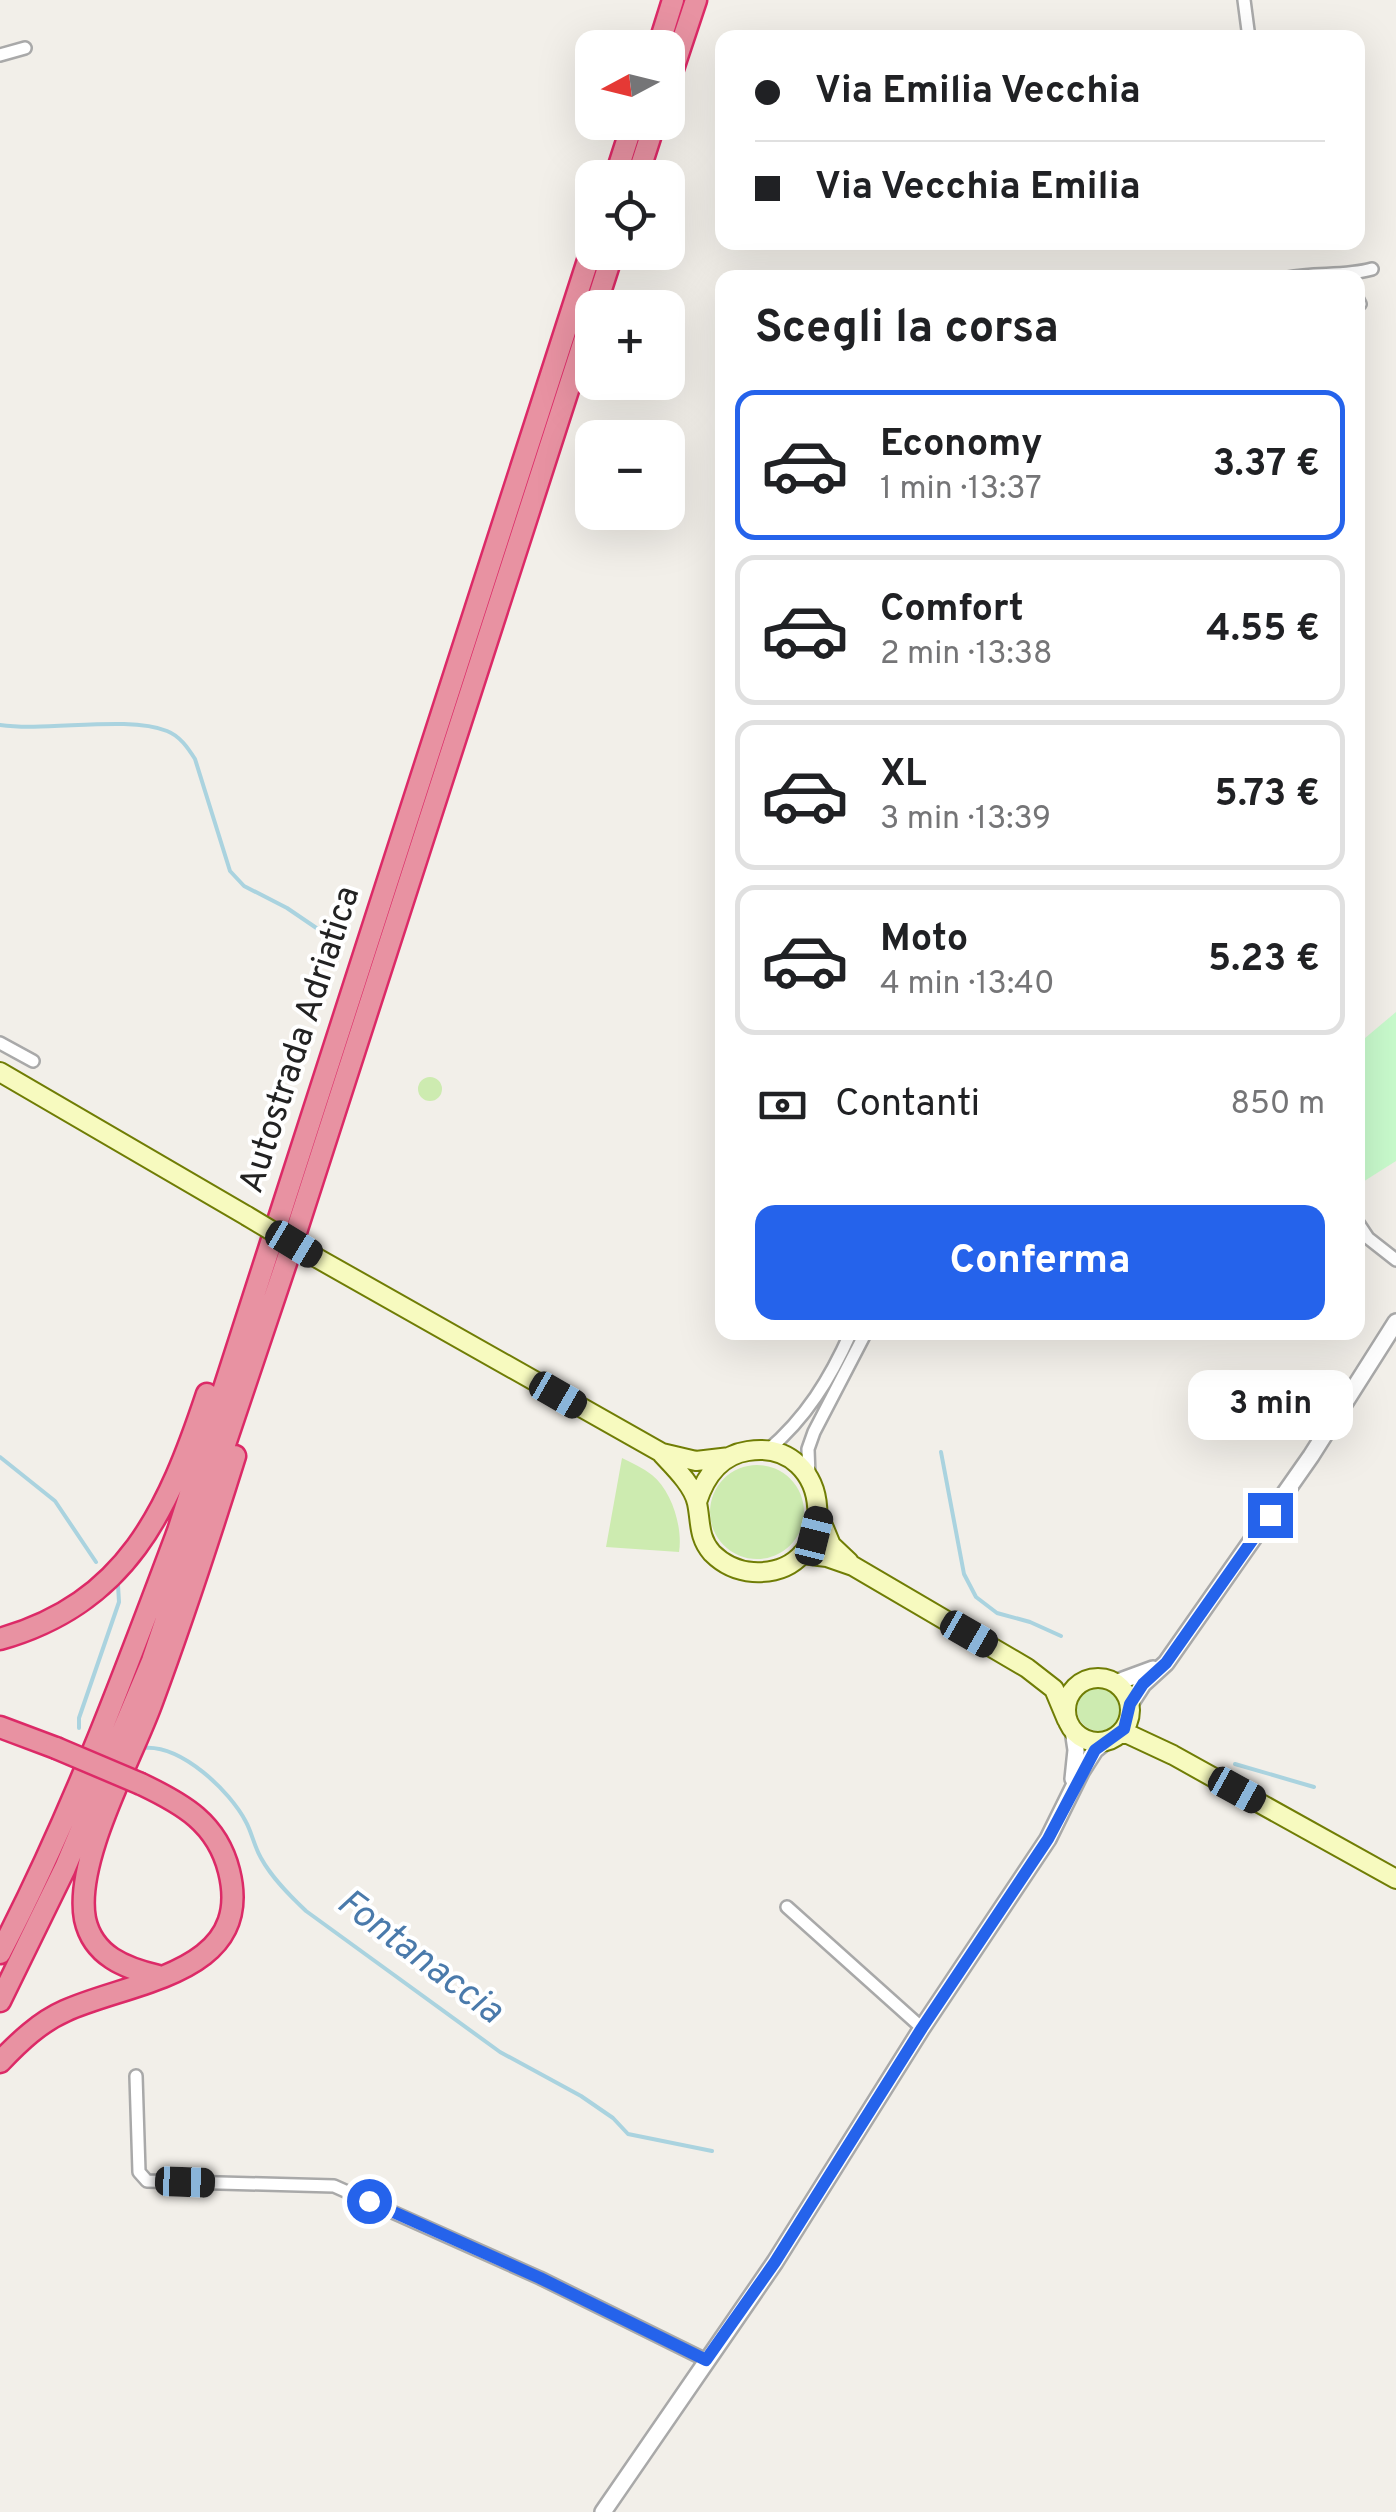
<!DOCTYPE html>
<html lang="it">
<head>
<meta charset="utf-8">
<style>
	:root { --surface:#fff; --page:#f2f2f2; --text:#202124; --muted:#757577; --line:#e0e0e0; --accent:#2563eb }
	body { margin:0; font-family:Overpass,sans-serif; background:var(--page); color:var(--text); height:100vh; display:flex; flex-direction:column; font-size:38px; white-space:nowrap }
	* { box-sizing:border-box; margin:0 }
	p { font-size:32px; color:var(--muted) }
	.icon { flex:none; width:55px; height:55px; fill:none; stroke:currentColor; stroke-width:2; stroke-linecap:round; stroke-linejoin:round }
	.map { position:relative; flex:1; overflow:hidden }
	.drawer { position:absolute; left:715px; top:270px; width:650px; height:1070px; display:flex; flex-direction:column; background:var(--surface); border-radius:20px; box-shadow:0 10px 40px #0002 }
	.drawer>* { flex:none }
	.hud { position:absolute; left:715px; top:30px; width:650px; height:220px; border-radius:20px; box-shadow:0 10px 40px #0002; display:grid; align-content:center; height:220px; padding:0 40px; background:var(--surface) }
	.needle { width:65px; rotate:263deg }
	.buttons { position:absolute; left:575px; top:30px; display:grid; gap:20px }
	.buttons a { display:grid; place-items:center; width:110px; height:110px; border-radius:20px; background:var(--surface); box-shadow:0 10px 40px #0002; font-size:50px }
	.end { position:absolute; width:45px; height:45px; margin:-22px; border:12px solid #2563eb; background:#fff; box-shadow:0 0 0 5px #fff }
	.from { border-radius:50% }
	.bubble { position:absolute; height:70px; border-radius:20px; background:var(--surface); box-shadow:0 10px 40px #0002; font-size:32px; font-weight:700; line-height:70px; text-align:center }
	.car { position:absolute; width:30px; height:60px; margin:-30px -15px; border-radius:12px; box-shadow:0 0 8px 2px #0007; background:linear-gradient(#222 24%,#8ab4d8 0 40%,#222 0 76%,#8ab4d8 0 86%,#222 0) }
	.hud b { display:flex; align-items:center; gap:35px; height:95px; font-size:38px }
	.hud b+b { border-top:2px solid var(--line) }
	.hud i { width:25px; height:25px; background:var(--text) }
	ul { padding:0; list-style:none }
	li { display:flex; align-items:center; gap:30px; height:150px; margin:0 20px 15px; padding:0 20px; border:5px solid var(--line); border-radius:20px }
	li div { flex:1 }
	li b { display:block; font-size:38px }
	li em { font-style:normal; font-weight:700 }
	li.current { border-color:var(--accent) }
	li>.icon { width:90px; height:90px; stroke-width:1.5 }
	h2 { padding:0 40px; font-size:45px; line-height:120px }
	.pay { display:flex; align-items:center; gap:25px; height:110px; padding:0 40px; font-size:38px }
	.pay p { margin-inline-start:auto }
	.cta { display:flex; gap:20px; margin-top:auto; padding:20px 40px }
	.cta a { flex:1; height:115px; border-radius:20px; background:var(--accent); color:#fff; font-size:40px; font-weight:700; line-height:115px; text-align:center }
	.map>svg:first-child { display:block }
	.grass { fill:#cdebb0 }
	.park { fill:#c8facc }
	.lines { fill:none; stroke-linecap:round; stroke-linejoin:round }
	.stream { stroke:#aad3df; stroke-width:4 }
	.minor-casing { stroke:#a9a9a9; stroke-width:16 }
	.tertiary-casing { stroke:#a9a9a9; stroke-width:20 }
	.secondary-casing { stroke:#707d05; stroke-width:22 }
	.motorway-casing { stroke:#dc2a67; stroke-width:25 }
	.minor { stroke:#fff; stroke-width:11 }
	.tertiary { stroke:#fff; stroke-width:15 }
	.secondary { stroke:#f7fabf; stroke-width:18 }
	.motorway { stroke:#e892a2; stroke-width:20 }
	.secondary-bridge-casing { stroke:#707d05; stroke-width:22; stroke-linecap:butt }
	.motorway-bridge-casing { stroke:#dc2a67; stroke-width:25; stroke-linecap:butt }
	.secondary-bridge { stroke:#f7fabf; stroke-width:18 }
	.motorway-bridge { stroke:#e892a2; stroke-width:20 }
	.route { stroke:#2563eb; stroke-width:12 }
	.labels { text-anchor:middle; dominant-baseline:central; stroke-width:8; stroke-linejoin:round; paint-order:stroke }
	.street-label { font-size:35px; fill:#222; stroke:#fff }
	.water-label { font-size:38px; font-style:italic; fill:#4a7aab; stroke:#fff }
</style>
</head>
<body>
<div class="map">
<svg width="1396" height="2512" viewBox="0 0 1396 2512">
	<rect width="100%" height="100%" fill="#f2efe9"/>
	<path class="grass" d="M418 1089a12 12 0 1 1 24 0a12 12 0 1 1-24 0Z
		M622 1458C632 1463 643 1468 652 1475 672 1491 683 1528 679 1552L606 1547Z
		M710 1512a47 47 0 1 1 94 0a47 47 0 1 1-94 0Z
		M1077 1709a22 22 0 1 1 44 0a22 22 0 1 1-44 0Z"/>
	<path class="park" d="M1396 1012V1161L1358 1185V1044Z"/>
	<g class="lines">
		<path class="stream" d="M0 725C48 732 127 715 167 731 180 736 188 748 195 759L230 871 244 886 287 908 337 942
			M941 1452 964 1574 976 1597 997 1613 1030 1622 1061 1636
			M0 1457 55 1501 96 1562
			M79 1728V1718L119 1602 118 1585
			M143 1748C181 1744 230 1791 246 1822 252 1833 254 1846 261 1858 272 1878 289 1895 306 1911L500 2052 581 2096 613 2118 628 2134 712 2151
			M1235 1764 1314 1787"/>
		<g class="minor-casing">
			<path id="minor" d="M1244 0 1249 38
				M0 55 25 48
				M1287 278C1316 272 1344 277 1372 269
				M1358 300 1360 304
				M0 1043 33 1061
				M1358 1223 1368 1238 1396 1260
				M767 1451C806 1418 830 1379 851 1332
				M809 1477 808 1449 814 1432 866 1332
				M787 1907 922 2028
				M136 2076 139 2172 147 2181 334 2186 540 2278 706 2360"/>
		</g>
		<g class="tertiary-casing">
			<path id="tertiary" d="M1115 1683 1153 1669
				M1130 1704 1143 1684 1166 1663 1311 1456 1396 1322
				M1073 1730 1076 1750 1073 1779
				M603 2512 775 2262 922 2028 1048 1839 1081 1772 1095 1750 1105 1742"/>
		</g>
		<g class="secondary-casing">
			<path id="secondary" d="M0 1072 247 1216
				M317 1258 662 1453 696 1461 730 1457
				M662 1454C674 1467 693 1485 697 1503 701 1522 698 1537 712 1553 723 1564 738 1571 753 1572 844 1577 835 1437 748 1451 720 1455 705 1477 697 1502
				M819 1516 831 1545 849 1562
				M802 1554 827 1557 853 1566 1027 1668 1054 1689 1067 1720
				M1066 1710a32 32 0 1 1 64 0a32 32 0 1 1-64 0Z
				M1120 1734H1128L1173 1755 1396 1879"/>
		</g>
		<g class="motorway-casing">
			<path id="motorway" d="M658 48 673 0
				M668 84 696 0
				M615 178 633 122
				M637 178 655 122
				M595 308 613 252
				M0 1639C127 1603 168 1511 207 1394
				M0 1727 56 1748
				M0 1953C71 1817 124 1675 178 1531L592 248
				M158 1976C125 1968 93 1956 85 1919 74 1860 131 1760 152 1702 182 1621 209 1539 235 1456
				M0 2001 65 1868 152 1661 286 1263 592 316
				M0 2062C19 2042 40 2022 65 2011 130 1981 255 1975 229 1871 217 1823 183 1804 141 1784"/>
		</g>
		<use href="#minor" class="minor"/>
		<use href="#tertiary" class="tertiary"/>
		<use href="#secondary" class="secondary"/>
		<use href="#motorway" class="motorway"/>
		<g class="secondary-bridge-casing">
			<path id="secondary-bridge" d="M247 1216 317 1258"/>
		</g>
		<g class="motorway-bridge-casing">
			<path id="motorway-bridge" d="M56 1748 141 1784"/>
		</g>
		<use href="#secondary-bridge" class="secondary-bridge"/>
		<use href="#motorway-bridge" class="motorway-bridge"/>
	</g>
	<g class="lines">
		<path class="route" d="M369 2201 540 2278 706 2360 775 2262 922 2028 1048 1839 1095 1750 1124 1729 1130 1704 1143 1684 1166 1663 1270 1515"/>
	</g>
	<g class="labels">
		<g class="street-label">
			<text transform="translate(301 1040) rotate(-72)">Autostrada Adriatica</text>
		</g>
		<g class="water-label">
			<text transform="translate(419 1958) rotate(37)">Fontanaccia</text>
		</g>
	</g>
</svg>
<div class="buttons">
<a><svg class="needle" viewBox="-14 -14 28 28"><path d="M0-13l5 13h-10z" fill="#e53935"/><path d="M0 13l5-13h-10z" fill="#757577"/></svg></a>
<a><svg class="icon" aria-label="locate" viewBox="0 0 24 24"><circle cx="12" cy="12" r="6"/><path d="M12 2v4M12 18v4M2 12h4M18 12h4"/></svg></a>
<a>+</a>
<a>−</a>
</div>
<i class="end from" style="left:369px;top:2201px"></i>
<i class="end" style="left:1270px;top:1515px"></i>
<div class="bubble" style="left:1188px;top:1370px;width:165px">3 min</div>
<i class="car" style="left:294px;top:1244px;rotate:121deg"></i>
<i class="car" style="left:558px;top:1395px;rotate:120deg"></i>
<i class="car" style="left:814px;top:1536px;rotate:14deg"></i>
<i class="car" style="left:969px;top:1634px;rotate:120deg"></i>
<i class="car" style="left:1237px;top:1790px;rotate:119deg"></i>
<i class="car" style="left:185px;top:2182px;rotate:92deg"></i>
<div class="hud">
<b><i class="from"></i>Via Emilia Vecchia</b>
<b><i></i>Via Vecchia Emilia</b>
</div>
<section class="drawer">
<h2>Scegli la corsa</h2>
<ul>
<li class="current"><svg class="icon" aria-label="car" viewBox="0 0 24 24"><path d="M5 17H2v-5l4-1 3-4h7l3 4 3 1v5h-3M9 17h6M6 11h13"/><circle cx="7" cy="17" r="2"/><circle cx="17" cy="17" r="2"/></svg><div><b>Economy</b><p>1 min · 13:37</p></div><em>3.37 €</em></li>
<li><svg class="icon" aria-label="car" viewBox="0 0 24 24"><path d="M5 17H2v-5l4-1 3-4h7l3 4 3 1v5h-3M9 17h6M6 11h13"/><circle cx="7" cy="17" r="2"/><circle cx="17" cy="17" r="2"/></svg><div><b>Comfort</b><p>2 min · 13:38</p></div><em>4.55 €</em></li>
<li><svg class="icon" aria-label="car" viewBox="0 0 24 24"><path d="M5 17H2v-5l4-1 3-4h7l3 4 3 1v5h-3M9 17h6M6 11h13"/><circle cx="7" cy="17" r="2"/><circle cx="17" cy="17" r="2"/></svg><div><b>XL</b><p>3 min · 13:39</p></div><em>5.73 €</em></li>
<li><svg class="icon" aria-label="car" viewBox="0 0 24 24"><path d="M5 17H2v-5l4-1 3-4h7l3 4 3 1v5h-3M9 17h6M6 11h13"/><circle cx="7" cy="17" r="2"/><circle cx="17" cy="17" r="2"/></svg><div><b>Moto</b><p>4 min · 13:40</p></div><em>5.23 €</em></li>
</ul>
<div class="pay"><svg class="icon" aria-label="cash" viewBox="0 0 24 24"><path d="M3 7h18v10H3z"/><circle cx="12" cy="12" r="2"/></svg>Contanti<p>850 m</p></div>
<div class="cta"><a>Conferma</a></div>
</section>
</div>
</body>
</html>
